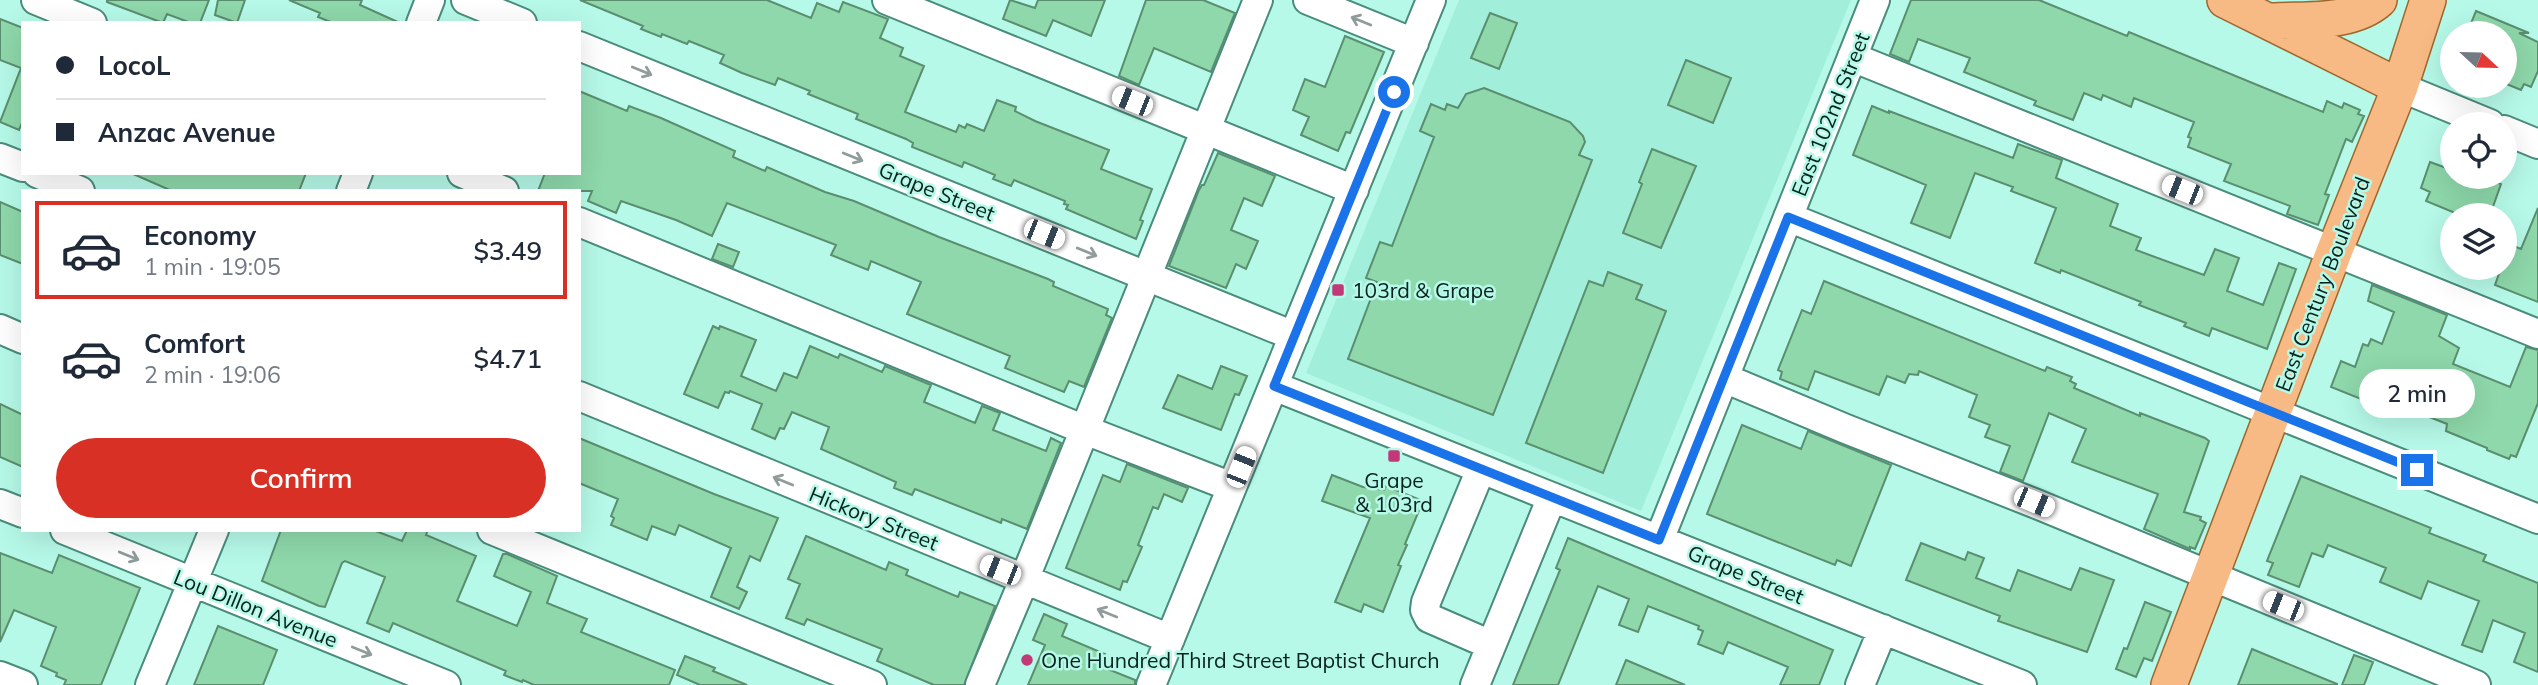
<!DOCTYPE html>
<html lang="en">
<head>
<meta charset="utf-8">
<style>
	:root { --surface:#fff; --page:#f6f6f7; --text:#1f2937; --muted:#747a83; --line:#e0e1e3; --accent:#d93025 }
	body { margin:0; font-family:Mulish,sans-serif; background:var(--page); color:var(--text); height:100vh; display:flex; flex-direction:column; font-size:26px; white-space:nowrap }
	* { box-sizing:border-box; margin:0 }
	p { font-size:23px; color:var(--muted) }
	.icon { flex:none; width:38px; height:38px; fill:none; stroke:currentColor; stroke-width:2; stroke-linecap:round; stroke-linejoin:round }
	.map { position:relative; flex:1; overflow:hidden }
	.drawer { position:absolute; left:21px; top:189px; width:560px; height:343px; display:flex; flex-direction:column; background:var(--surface); border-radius:0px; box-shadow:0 7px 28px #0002 }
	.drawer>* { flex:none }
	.top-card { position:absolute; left:21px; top:21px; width:560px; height:154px; border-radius:0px; box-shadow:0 7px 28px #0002; display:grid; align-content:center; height:154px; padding:0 35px; background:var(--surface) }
	.needle { width:46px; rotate:112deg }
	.buttons { position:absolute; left:2440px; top:21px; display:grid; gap:14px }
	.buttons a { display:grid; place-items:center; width:77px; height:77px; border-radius:50%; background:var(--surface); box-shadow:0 7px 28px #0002; font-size:35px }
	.end { position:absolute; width:32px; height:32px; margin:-16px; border:9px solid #1a73e8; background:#fff; box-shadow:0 0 0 4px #fff }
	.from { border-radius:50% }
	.bubble { position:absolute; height:49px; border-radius:24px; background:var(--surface); box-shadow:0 7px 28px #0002; font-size:23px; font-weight:600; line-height:49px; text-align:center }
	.car { position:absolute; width:21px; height:42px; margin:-21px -10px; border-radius:9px; box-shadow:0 0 5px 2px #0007; background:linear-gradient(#fff 24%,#345 0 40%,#fff 0 76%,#345 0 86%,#fff 0) }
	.top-card b { display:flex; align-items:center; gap:24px; height:66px; font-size:26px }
	.top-card b+b { border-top:2px solid var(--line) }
	.top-card i { width:18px; height:18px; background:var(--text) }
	ul { padding:12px 0 0; list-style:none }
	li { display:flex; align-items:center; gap:21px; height:98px; margin:0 14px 10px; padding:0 21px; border:4px solid transparent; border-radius:0px }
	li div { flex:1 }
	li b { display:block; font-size:26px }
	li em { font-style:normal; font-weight:600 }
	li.active { border-color:var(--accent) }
	li>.icon { width:63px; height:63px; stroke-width:1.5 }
	.action { display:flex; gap:14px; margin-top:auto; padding:14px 35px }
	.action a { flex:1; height:80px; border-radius:42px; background:var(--accent); color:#fff; font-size:28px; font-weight:600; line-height:80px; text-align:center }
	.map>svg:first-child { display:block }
	.built { fill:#a1efdb }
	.building { fill:#8ed8ab; stroke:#5b8e6f; stroke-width:2 }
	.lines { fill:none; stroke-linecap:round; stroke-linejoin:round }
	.minor-casing { stroke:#4a8c7c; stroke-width:32 }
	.major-casing { stroke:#9f672c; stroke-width:38 }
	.minor { stroke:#fff; stroke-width:28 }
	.major { stroke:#f7ba85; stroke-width:35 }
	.oneway { stroke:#8f9c99 }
	.route { stroke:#1a73e8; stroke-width:9 }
	.poi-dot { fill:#c13977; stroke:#b6f9e8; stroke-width:2.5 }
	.labels { text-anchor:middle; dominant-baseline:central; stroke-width:5; stroke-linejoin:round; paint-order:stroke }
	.street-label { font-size:21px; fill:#06221c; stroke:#b6f9e8 }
	.poi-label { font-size:21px; fill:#06221c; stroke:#b6f9e8; text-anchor:start }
</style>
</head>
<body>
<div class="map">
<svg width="2538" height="685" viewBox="0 0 2538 685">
	<rect width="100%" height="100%" fill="#b6f9e8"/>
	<path class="built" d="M1459 0H1851L1641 511 1306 373Z"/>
	<path class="building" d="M107 0H209L200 23H191L167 14 163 23 107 2Z
		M218 0H245L237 23 215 15Z
		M289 0H362L360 5 400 23H333L318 17 320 13Z
		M580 0H767L811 18 817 3 839 12 843 2 888 19 880 38 903 48 900 56 924 66 905 112 956 132 959 125 965 128 967 124 984 131 997 100 1016 107 1015 111 1035 121 1109 150 1101 169 1152 189 1140 220 1143 221 1136 239 1066 209 1068 205 1064 204 1065 201 1014 180 1011 186 993 179 995 175 964 162 962 167 912 147 913 143 906 139 856 119 858 114 808 94 810 91 778 78 775 85 742 73 720 63 724 55 689 41 687 44 662 34 661 37 641 29 643 26Z
		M1010 0 1035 8 1038 0H1105L1091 36 1053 20 1046 36 1003 19Z
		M1146 0H1203L1235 13 1211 72 1154 48 1139 85 1119 76Z
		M1911 0H2039L2127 36 2129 32 2323 112 2327 101 2342 108 2344 103 2360 110 2358 114 2364 116 2352 142 2346 139 2325 194 2329 195 2318 225 2287 214 2290 206 2224 181 2231 164 2188 147 2191 138 2188 137 2194 122 2134 98 2131 107 2103 95 2101 100 2084 93 2073 120 2034 105 2036 101 1964 72 1970 58 1918 39 1909 62 1890 54Z
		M2476 11 2529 33H2519L2538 42V71L2531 87 2524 84 2521 90 2504 83V33H2467Z
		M1490 13 1517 23 1499 69 1471 58Z
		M0 19 23 28V120L19 130 0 122 21 68 0 60Z
		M1345 36 1384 52 1350 133 1346 132 1338 151 1301 135 1309 117 1293 110 1305 79 1325 87Z
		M1686 60 1731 78 1713 123 1668 105Z
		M1484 88 1570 122 1583 136 1585 142 1579 155 1592 160 1493 415 1348 359 1377 282 1366 278 1380 242 1392 246 1434 137 1420 131 1431 104 1445 110 1447 104 1458 108 1466 94Z
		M579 91 627 111 629 106 661 118 735 151 733 157 765 171 767 167 825 192 854 201 939 237 1048 279 1054 282 1053 286 1108 309 1106 315 1112 318 1084 387 1069 381 1064 392 1005 368 1010 356 907 314 921 282 871 261 868 270 831 255 836 245 727 203 712 236 676 220 621 201 616 213 588 201 592 191H538L545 173H579Z
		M1872 106 1889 113V111L2013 158 2018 144 2062 160 2056 178 2118 204 2110 226 2141 238 2136 250 2204 275 2215 249 2239 258 2227 291 2263 305 2279 263 2296 269 2267 349 2212 328 2209 336 2184 326 2186 323 2139 305 2141 302 2061 270 2060 273 2035 263 2056 208 2011 191 2013 187 1975 173 1950 238 1911 223 1926 185 1853 155Z
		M1652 149 1696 166 1661 248 1623 233 1642 184 1639 182Z
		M1218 153 1275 176 1262 206 1244 198 1231 230 1258 241 1246 269 1236 264 1226 288 1169 266 1199 190 1202 185H1204Z
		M2430 162 2452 170V177H2481L2501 184 2490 215H2460L2426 201 2430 192 2421 188Z
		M131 173H306L299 191H172Z
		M0 202 23 212V264L0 255Z
		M2538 208V302L2495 285 2501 268H2504V260L2511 245 2521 249Z
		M718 244 739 252 733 267 712 259Z
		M1608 272 1642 285 1636 299 1666 311 1603 473 1526 443 1589 281 1603 286Z
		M1824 281 2045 371 2047 367 2072 377 2070 381 2076 384 2074 388 2140 416V413L2205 438 2209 441 2184 512 2201 517 2200 520 2206 523 2195 549 2190 547V549L2144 529 2158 494 2072 462 2086 429 2049 413 2023 481 2000 472 2010 446 1985 437 1990 425 1969 417 1977 395 1919 371 1918 375 1909 374 1905 383 1887 376 1879 395 1815 371 1808 390 1780 379 1782 372 1778 370 1802 310 1811 314Z
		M2372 285 2447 315 2439 336 2459 348 2453 364 2510 387 2526 347 2538 350V403L2516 457 2511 455 2509 459 2487 450V448L2446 431 2447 424 2384 399 2381 407 2331 387 2341 361 2355 367 2363 344 2368 346 2371 339 2382 344 2394 312 2368 301Z
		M713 326 719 329 720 326 756 340 741 376 776 391 784 373 797 378 810 346 838 358 840 354 882 372 885 366 931 385 924 402 975 423 982 406 1000 413 993 430 1046 451 1051 438 1061 443 1027 529 1002 519 1001 523 915 489 912 495 894 488 896 482 821 449 829 427 792 412 784 429 780 428 775 439 752 429 762 404 730 391 729 393 725 392 718 408 684 394Z
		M1221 366 1247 376 1239 395 1235 394 1221 430 1163 408 1178 375 1212 389Z
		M0 404 23 415V467L0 457Z
		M1742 425 1801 449 1808 431 1891 465 1851 566 1837 560 1835 565 1707 514Z
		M579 438 714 494 778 518 760 561 750 556 737 587 747 592 739 609 711 597 731 548 679 525 675 535 652 526 647 540 611 525 614 518 611 516 618 499 579 483Z
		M1127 464 1188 488 1182 502 1164 494 1158 509 1153 507 1138 545 1142 547 1127 582 1123 581 1120 590 1066 568 1103 475 1120 482Z
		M1332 475 1363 487 1384 490 1386 486 1423 501 1405 544 1407 545 1398 565 1401 566 1383 612 1364 604 1361 612 1335 602 1370 518 1322 501Z
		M2301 476 2431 528 2429 533 2486 555 2483 561 2538 583V672L2514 662 2525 633 2493 620 2482 652 2462 645 2479 601 2428 581 2421 599 2380 582 2386 568 2328 545 2323 557 2312 553 2299 587 2268 575 2273 563 2267 561Z
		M281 530H373L402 541 407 530H428L426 535 476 556 457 601 517 626 531 592 494 576 503 554H507L557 576 547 603 587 619 581 632 675 670 669 685H534L523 680 522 682 504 675 506 671 393 623 389 632 367 623 385 577 345 561 342 563 325 607 319 606 262 581Z
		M806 536 886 570 889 562 908 570 906 575 958 597 960 592 995 606 964 685H934L877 661 882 649 807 619 804 625 786 618 800 584 788 579Z
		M1568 538 1833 650 1819 685H1780L1788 667 1728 642 1723 654 1698 644 1703 631 1698 629 1699 626 1648 606 1638 632 1619 625 1629 599 1598 586 1558 685H1513L1560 570 1556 568Z
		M1921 543 1965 560 1968 552 1984 558 1976 578 2010 591 2018 570 2071 590 2080 568 2114 580 2087 652 1998 621 2000 616 1906 580Z
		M0 553 52 573 59 555 140 588 101 685H64L66 680 56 676 57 673 41 666 56 627 14 610 0 642Z
		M2145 602 2171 612 2152 661 2144 658 2136 677 2116 669 2124 648 2127 649Z
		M1044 614 1067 624 1062 636 1105 654 1100 666 1135 680V685H1028L1045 645 1033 640Z
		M218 626 277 650 263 685H194Z
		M2252 649 2337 684V685H2238Z
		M2354 655 2373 662 2364 685H2342Z
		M685 656 715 668 713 671 747 685H700L677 675Z
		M1626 660 1685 685H1616Z"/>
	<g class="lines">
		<g class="minor-casing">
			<path id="minor" d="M36 0 92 23
				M466 0 522 23
				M887 0 1354 190
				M1308 0 1414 43
				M421 23 430 0
				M579 46 1294 336
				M1852 57 2538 334
				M2400 87 2490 124
				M2504 130 2538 144
				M0 158 23 167
				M37 173 80 191
				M462 173 504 191
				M351 191 358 173
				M1788 217 2538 519
				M579 222 1085 430 1232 487
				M0 329 23 339
				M1724 378 1846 429 2034 503 2476 685
				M1274 386 2022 685
				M579 396 1170 639
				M1481 469 1426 602 1425 610 1429 618 1491 645
				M0 504 23 513
				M65 530 446 685
				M492 530 872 685
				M1659 540 1875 0
				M0 676 23 685
				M150 685 214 530
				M980 685 1024 580 1258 0
				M1151 685 1431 0
				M1475 685 1552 497
				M1860 685 1883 629"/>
		</g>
		<g class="major-casing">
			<path id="major" d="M2225 0 2400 87
				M2272 21C2307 19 2352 24 2379 0
				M2169 685 2334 252 2400 87 2428 0"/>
		</g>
		<use href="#minor" class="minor"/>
		<use href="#major" class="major"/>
	</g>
	<defs><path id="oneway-shaft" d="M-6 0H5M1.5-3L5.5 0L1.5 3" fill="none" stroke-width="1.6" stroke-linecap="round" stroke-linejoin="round" transform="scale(1.75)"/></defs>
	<g class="oneway">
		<use href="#oneway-shaft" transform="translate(1361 21) rotate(-158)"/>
		<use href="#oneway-shaft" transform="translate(642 71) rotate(22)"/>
		<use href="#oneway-shaft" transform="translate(853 157) rotate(22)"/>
		<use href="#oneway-shaft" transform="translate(1087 252) rotate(22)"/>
		<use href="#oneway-shaft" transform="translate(783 481) rotate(-158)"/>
		<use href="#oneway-shaft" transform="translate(129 556) rotate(22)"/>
		<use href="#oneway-shaft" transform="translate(1107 613) rotate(-158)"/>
		<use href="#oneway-shaft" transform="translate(362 651) rotate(22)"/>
	</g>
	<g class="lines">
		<path class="route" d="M1394 92 1274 386 1659 540 1788 217 2417 470"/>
	</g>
	<g class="poi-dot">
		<rect x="1331" y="283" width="14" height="14" rx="3.5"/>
		<rect x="1387" y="449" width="14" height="14" rx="3.5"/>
		<circle cx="1027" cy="660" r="7"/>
	</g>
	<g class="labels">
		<g class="street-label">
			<text transform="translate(1830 114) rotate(-68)">East 102nd Street</text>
			<text transform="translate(937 191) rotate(22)">Grape Street</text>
			<text transform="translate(2322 284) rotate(-69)">East Century Boulevard</text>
			<text transform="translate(874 518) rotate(22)">Hickory Street</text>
			<text transform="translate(1746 574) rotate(22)">Grape Street</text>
			<text transform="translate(256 608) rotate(22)">Lou Dillon Avenue</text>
		</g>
		<g class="poi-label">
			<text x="1352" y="290">103rd &amp; Grape</text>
			<text x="1394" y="480" text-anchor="middle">Grape<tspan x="1394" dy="24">&amp; 103rd</tspan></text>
			<text x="1041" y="660">One Hundred Third Street Baptist Church</text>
		</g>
	</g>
</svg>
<div class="buttons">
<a><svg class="needle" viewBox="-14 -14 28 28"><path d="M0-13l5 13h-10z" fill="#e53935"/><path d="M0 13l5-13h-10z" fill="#747a83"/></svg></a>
<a><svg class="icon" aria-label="locate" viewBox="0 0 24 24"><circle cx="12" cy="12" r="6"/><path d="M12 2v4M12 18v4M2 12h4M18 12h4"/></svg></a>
<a><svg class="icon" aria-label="layers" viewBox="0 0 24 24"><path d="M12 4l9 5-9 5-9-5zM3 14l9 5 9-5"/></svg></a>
</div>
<i class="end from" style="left:1394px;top:92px"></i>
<i class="end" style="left:2417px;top:470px"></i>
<div class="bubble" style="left:2359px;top:369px;width:116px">2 min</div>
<i class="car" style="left:1132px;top:101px;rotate:292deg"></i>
<i class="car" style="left:2182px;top:190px;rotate:292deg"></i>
<i class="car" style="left:1044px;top:234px;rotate:112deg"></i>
<i class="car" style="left:1241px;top:467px;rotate:22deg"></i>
<i class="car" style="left:2034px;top:502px;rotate:113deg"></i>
<i class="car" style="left:1000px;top:570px;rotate:292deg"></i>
<i class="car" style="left:2283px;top:606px;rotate:292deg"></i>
<div class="top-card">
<b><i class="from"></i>LocoL</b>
<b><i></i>Anzac Avenue</b>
</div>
<section class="drawer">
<ul>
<li class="active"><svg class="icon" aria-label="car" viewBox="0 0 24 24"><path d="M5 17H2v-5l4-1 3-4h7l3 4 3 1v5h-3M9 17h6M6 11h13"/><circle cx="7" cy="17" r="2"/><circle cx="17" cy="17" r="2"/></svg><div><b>Economy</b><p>1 min · 19:05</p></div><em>$3.49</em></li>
<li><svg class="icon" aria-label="car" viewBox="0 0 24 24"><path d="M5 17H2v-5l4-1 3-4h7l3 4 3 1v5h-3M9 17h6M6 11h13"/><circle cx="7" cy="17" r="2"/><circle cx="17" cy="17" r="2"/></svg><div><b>Comfort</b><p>2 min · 19:06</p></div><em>$4.71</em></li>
</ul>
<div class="action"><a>Confirm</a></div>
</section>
</div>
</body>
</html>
